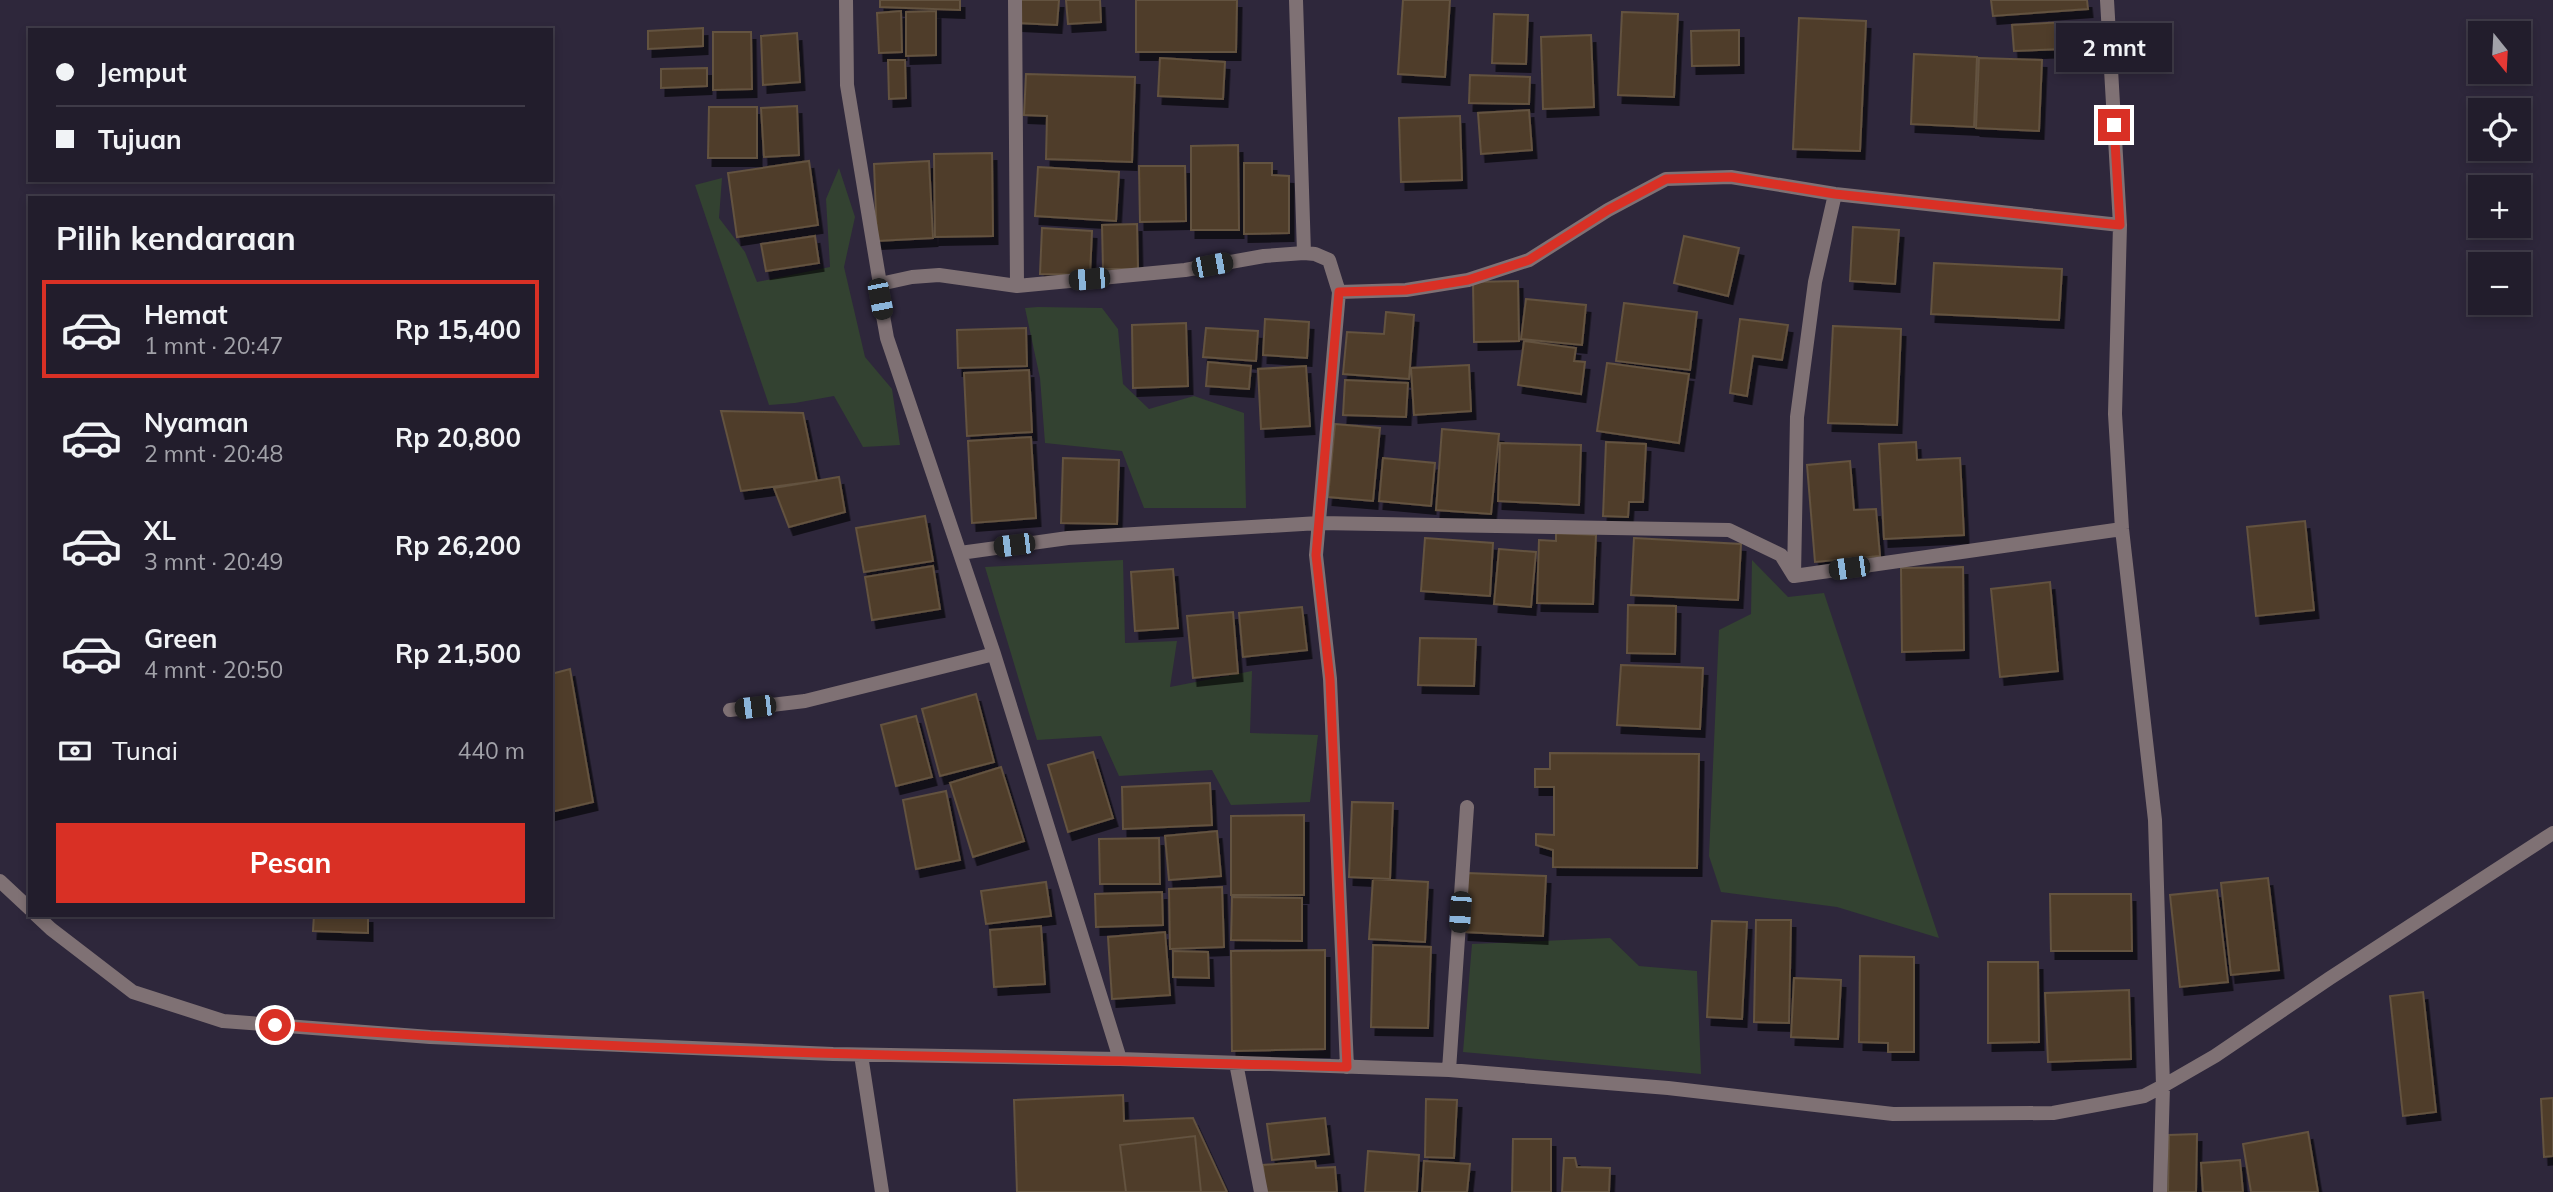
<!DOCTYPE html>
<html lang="id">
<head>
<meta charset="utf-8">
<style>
	:root { --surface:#221d2c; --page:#2e2a38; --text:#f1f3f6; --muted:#a2a2a9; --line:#3f3b48; --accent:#d93025 }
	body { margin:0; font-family:Mulish,sans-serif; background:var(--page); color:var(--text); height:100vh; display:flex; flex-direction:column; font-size:26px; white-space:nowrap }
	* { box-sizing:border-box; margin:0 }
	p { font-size:23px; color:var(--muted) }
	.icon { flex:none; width:38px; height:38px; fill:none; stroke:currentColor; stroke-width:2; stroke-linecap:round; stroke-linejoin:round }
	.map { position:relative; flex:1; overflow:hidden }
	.side { position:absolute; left:28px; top:196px; width:525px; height:721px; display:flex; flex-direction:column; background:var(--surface); border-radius:0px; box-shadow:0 4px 10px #0003,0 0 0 2px var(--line) }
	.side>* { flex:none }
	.banner { position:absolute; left:28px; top:28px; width:525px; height:154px; border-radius:0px; box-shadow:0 4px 10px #0003,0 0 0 2px var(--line); display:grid; align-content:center; height:154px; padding:0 28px; background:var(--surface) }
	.needle { width:46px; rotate:162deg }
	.fabs { position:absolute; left:2468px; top:21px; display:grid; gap:14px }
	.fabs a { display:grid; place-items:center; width:63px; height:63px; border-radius:0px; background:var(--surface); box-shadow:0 4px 10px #0003,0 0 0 2px var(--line); font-size:35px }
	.end { position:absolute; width:32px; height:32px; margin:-16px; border:9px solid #d93025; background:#fff; box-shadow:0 0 0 4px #fff }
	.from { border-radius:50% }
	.bubble { position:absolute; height:49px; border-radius:0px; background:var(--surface); box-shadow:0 4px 10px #0003,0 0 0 2px var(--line); font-size:23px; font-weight:700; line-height:49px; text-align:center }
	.car { position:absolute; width:21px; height:42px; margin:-21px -10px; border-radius:9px; box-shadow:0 0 5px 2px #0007; background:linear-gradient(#222 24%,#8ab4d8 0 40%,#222 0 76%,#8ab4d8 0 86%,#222 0) }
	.banner b { display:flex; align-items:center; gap:24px; height:66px; font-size:26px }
	.banner b+b { border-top:2px solid var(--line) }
	.banner i { width:18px; height:18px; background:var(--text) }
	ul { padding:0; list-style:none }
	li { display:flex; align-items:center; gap:21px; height:98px; margin:0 14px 10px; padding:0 14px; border:4px solid transparent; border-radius:0px }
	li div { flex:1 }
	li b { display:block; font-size:26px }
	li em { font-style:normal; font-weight:700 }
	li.current { border-color:var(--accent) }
	li>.icon { width:63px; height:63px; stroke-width:1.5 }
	h2 { padding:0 28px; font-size:32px; line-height:84px }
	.pay { display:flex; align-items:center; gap:18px; height:77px; padding:0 28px; font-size:26px }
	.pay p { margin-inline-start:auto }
	.cta { display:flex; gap:14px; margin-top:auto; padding:14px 28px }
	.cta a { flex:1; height:80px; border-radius:0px; background:var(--accent); color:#fff; font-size:28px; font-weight:700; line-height:80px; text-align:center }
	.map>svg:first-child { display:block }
	.green { fill:#334231 }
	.building { fill:#503e29; stroke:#63523f; stroke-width:2; filter:url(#shadow) }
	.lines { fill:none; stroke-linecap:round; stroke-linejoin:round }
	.street { stroke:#7f7174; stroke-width:14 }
	.route { stroke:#d93025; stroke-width:9 }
</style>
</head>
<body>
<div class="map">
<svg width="2553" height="1192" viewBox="0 0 2553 1192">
	<defs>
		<filter id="shadow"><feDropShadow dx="4.5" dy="8" stdDeviation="0" flood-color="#0009"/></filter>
	</defs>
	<rect width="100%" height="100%" fill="#2e273b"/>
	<path class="green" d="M839 168 855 217 844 267 865 357 892 389 900 445 863 447 834 396 795 403 769 405 695 185 722 178 719 218 745 252 757 282 830 267 826 199Z
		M1038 307 1102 308 1118 329 1123 384 1149 409 1194 396 1244 413 1246 508H1144L1122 451 1045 443 1040 378 1025 308Z
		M1123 560 1125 643 1177 641 1170 687 1252 671 1250 733 1318 735 1310 802 1231 805 1212 770 1119 776 1101 736 1037 740 985 567Z
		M1752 560 1788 597 1824 593 1939 938 1837 907 1721 892 1709 856 1719 630 1751 614Z
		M1610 938 1639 966 1697 971 1701 1074 1463 1052 1472 944Z"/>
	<path class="building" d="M880 0H960V10L880 7Z
		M1019 0H1059L1057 25 1018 23Z
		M1066 0H1100L1101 22 1068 24Z
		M1136 0H1237L1236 52H1136Z
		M1403 0H1450L1445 77 1398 74Z
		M1991 0H2087L2088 9 1993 16Z
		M901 11 902 52 879 53 877 13Z
		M936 11V55L906 56V12Z
		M1622 12 1678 14 1674 97 1618 95Z
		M1494 14 1528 15 1526 64 1492 63Z
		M1799 18 1866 21 1860 151 1793 149Z
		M2063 22 2064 49 2014 51 2012 25Z
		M703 28V46L648 49V31Z
		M1739 30V65L1692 66 1691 31Z
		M713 32H751L752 89 713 90Z
		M797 33 800 82 763 85 761 36Z
		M1591 35 1594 107 1543 109 1541 37Z
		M1914 54 1977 57 1974 127 1911 124Z
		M1160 58 1225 62 1223 99 1158 96Z
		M1979 58 2042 60 2039 131 1976 128Z
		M888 60H905L906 98 889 99Z
		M707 68V86L661 88V69Z
		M1026 74 1135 77 1132 162 1046 159 1047 116 1024 115Z
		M1470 75 1530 77 1529 104 1469 103Z
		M797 106 799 155 764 157 761 108Z
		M709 107H757V158H708Z
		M1529 110 1532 150 1481 154 1478 113Z
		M1460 116 1462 180 1401 182 1399 118Z
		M1238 145 1239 230H1191V146Z
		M992 153 993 236 935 237 934 154Z
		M809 161 818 225 737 237 728 173Z
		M929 161 933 238 877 241 874 164Z
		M1244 163H1272V175L1289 176V233L1244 234Z
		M1139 166H1185L1186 221 1140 222Z
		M1038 167 1119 172 1116 221 1035 216Z
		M1137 224 1138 269H1103L1102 225Z
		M1853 227 1899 230 1895 284 1850 281Z
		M1042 228 1092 231 1090 275 1040 274Z
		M815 236 819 263 766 271 761 244Z
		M1684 236 1739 248 1728 296 1674 283Z
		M1934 263 2062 269 2059 320 1931 314Z
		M1518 281 1519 341 1474 342 1473 282Z
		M1526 299 1586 305 1582 345 1521 339Z
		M1624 303 1697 312 1690 370 1616 361Z
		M1386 312 1414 315 1409 379 1343 374 1347 332 1384 334Z
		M1265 319 1309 322 1307 358 1263 355Z
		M1740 319 1788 325 1782 360 1753 356 1747 396 1730 393Z
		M1186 323 1188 386 1133 388 1132 325Z
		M1833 326 1901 329 1897 425 1828 423Z
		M1026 328 1027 366 958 368 957 330Z
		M1206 328 1258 331 1256 361 1203 357Z
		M1524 341 1576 348 1574 361 1585 362 1581 394 1518 385Z
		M1208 362 1251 366 1249 389 1206 386Z
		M1607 363 1689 374 1679 443 1597 431Z
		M1469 365 1471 411 1414 415 1411 368Z
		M1306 366 1310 426 1261 429 1258 369Z
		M1029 370 1032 432 967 436 964 373Z
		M1345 380 1408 383 1406 417 1343 415Z
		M721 411 803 413 817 481 741 491Z
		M1335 424 1380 428 1373 501 1328 497Z
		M1442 429 1499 434 1491 514 1436 510Z
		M1031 437 1036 518 972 523 968 441Z
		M1606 442 1646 444 1643 502H1629L1628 517 1603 516Z
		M1916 442 1917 460 1960 458 1964 535 1884 539 1879 444Z
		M1500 443 1581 445 1579 505 1498 501Z
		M1063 458 1119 460 1117 524 1061 523Z
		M1383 458 1435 463 1431 506 1379 501Z
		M1850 461 1854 510 1876 509 1880 556 1815 562 1807 465Z
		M839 477 845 512 789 527 774 488Z
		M925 516 933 561 864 572 856 528Z
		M2305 521 2314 610 2256 616 2247 527Z
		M1556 533 1596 535 1593 604 1537 603 1539 540 1556 541Z
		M1425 538 1493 543 1490 596 1421 591Z
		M1634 538 1741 544 1738 600 1631 595Z
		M1499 549 1536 552 1531 607 1494 604Z
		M933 566 940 609 872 620 865 577Z
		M1963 567 1964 650 1902 652 1901 568Z
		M1173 569 1178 628 1135 631 1131 572Z
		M2050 582 2058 671 2000 677 1991 589Z
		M1628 605 1676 606 1675 654 1627 653Z
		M1302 607 1307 650 1243 657 1239 613Z
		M1233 612 1238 673 1193 678 1187 616Z
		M1420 638 1476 639 1474 686 1418 685Z
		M1621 665 1703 668 1700 729 1617 725Z
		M570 669 593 802 551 812V674Z
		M976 694 994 762 940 776 922 709Z
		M916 716 932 777 896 786 881 725Z
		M1093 752 1113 818 1068 832 1048 765Z
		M1550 753 1699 754 1697 868 1553 867V850L1536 845V834L1554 835V787H1535V769H1550Z
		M1001 767 1024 841 973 857 950 783Z
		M1210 783 1212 825 1123 829 1122 787Z
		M946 791 960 860 916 869 903 800Z
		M1352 802 1393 803 1390 879 1349 877Z
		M1304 815V895H1231V816Z
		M1217 831 1221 876 1169 880 1165 836Z
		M1159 838 1160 884H1100L1099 839Z
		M1467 873 1546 876 1543 936 1464 932Z
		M2268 878 2279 970 2231 975 2221 883Z
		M1373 879 1428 882 1425 942 1369 939Z
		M1046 882 1051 916 986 924 981 891Z
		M1222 887 1224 947 1170 949 1169 889Z
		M2217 890 2228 982 2180 987 2170 895Z
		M1162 892 1163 925 1096 927 1095 894Z
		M2050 894H2131L2132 951H2051Z
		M1232 897 1302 898V941L1231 940Z
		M314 915H368V933L313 931Z
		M1756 920H1791L1789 1023 1754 1022Z
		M1712 921 1747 922 1742 1019 1707 1017Z
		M1041 926 1045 984 994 987 990 930Z
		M1165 932 1170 995 1112 999 1108 937Z
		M1373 945 1431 947 1428 1028 1371 1027Z
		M1325 950V1049L1232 1051 1231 951Z
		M1173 951 1208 952 1209 978 1173 977Z
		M1860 956 1914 957V1052H1888V1043L1859 1042Z
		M1988 962H2038L2039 1042 1988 1043Z
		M1794 978 1841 980 1838 1039 1791 1037Z
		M2129 990 2131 1059 2048 1062 2045 993Z
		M2423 992 2436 1112 2403 1116 2390 996Z
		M1123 1095 1124 1121 1193 1118 1227 1192H1017L1014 1100Z
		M2553 1098V1156L2544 1157 2541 1099Z
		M1426 1099 1457 1100 1454 1158 1425 1157Z
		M1325 1118 1329 1154 1272 1160 1267 1124Z
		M2308 1132 2318 1192H2251L2243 1144Z
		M2197 1134 2196 1192H2168L2169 1135Z
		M1195 1136 1201 1192H1126L1120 1145Z
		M1513 1139H1551V1192H1512Z
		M1368 1151 1419 1155 1417 1192H1365Z
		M1564 1158H1575L1577 1167 1610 1168 1609 1192H1562Z
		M2240 1160 2243 1192H2203L2201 1163Z
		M1315 1161 1316 1168 1335 1167 1337 1192H1265L1263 1165Z
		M1424 1161 1470 1164 1467 1192H1422Z"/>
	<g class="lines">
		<path class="street" d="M846 0 847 85 880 284
			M1015 0 1017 286
			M1296 0 1304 253
			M2107 0 2120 225 2115 414 2122 529 2155 820 2163 1086 2160 1192
			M1339 292 1406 290 1468 280 1529 260 1608 210 1666 179 1731 177 1835 194 2120 225
			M960 553 1068 538 1319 523 1729 530 1781 555 1794 576 2122 529
			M1794 576 1797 417 1815 282 1835 194
			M730 710 805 701 994 654
			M0 881 30 909
			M36 915 51 929 133 992 223 1021 430 1037 833 1054 1120 1059 1449 1070 1668 1088 1893 1114 2053 1113 2144 1096 2163 1086 2215 1056 2330 978 2553 833
			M861 1055 882 1192
			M1120 1059 994 654 887 338 880 299V284L912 277 939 275 1017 286 1185 270 1264 256 1304 253 1315 254 1329 260 1339 292 1316 555 1330 679 1347 1067
			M1236 1063 1261 1192
			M1449 1070 1467 807"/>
	</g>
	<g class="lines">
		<path class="route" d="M275 1025C631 1054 989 1056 1347 1067L1330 680 1316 555 1339 292 1406 290 1468 280 1529 260 1608 210 1666 179 1731 177 1835 194 2120 225 2114 125"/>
	</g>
</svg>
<div class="fabs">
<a><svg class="needle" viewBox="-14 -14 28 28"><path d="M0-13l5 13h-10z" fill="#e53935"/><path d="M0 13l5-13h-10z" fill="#a2a2a9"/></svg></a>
<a><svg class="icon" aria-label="locate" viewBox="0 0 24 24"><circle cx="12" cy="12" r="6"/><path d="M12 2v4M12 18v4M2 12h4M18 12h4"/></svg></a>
<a>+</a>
<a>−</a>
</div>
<i class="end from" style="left:275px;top:1025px"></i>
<i class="end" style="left:2114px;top:125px"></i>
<div class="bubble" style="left:2056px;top:23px;width:116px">2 mnt</div>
<i class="car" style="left:1212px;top:265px;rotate:79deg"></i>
<i class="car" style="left:1089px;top:279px;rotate:265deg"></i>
<i class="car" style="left:880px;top:299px;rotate:169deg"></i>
<i class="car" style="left:1014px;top:545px;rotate:263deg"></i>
<i class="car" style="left:1849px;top:568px;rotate:262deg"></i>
<i class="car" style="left:755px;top:707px;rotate:263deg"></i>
<i class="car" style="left:1460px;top:912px;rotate:184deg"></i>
<div class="banner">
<b><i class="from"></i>Jemput</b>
<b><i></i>Tujuan</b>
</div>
<section class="side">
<h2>Pilih kendaraan</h2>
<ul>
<li class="current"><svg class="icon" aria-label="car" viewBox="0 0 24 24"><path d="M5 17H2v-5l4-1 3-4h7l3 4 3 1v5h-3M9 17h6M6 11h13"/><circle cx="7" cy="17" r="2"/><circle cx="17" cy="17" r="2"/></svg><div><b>Hemat</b><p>1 mnt · 20:47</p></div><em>Rp 15,400</em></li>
<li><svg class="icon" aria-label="car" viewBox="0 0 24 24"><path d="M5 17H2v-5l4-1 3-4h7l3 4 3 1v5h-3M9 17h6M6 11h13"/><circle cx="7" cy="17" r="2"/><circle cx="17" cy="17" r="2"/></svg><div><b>Nyaman</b><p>2 mnt · 20:48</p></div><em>Rp 20,800</em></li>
<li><svg class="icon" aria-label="car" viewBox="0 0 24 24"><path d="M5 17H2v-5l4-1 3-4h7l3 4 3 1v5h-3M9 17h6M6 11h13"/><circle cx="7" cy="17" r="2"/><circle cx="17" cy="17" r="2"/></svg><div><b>XL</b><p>3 mnt · 20:49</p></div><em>Rp 26,200</em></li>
<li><svg class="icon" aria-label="car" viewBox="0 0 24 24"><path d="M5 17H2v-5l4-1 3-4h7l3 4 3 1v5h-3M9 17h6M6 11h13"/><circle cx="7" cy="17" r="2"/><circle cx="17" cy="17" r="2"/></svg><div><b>Green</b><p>4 mnt · 20:50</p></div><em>Rp 21,500</em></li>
</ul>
<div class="pay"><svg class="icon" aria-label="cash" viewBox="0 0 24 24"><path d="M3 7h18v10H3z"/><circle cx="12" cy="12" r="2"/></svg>Tunai<p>440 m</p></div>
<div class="cta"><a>Pesan</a></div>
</section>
</div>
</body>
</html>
